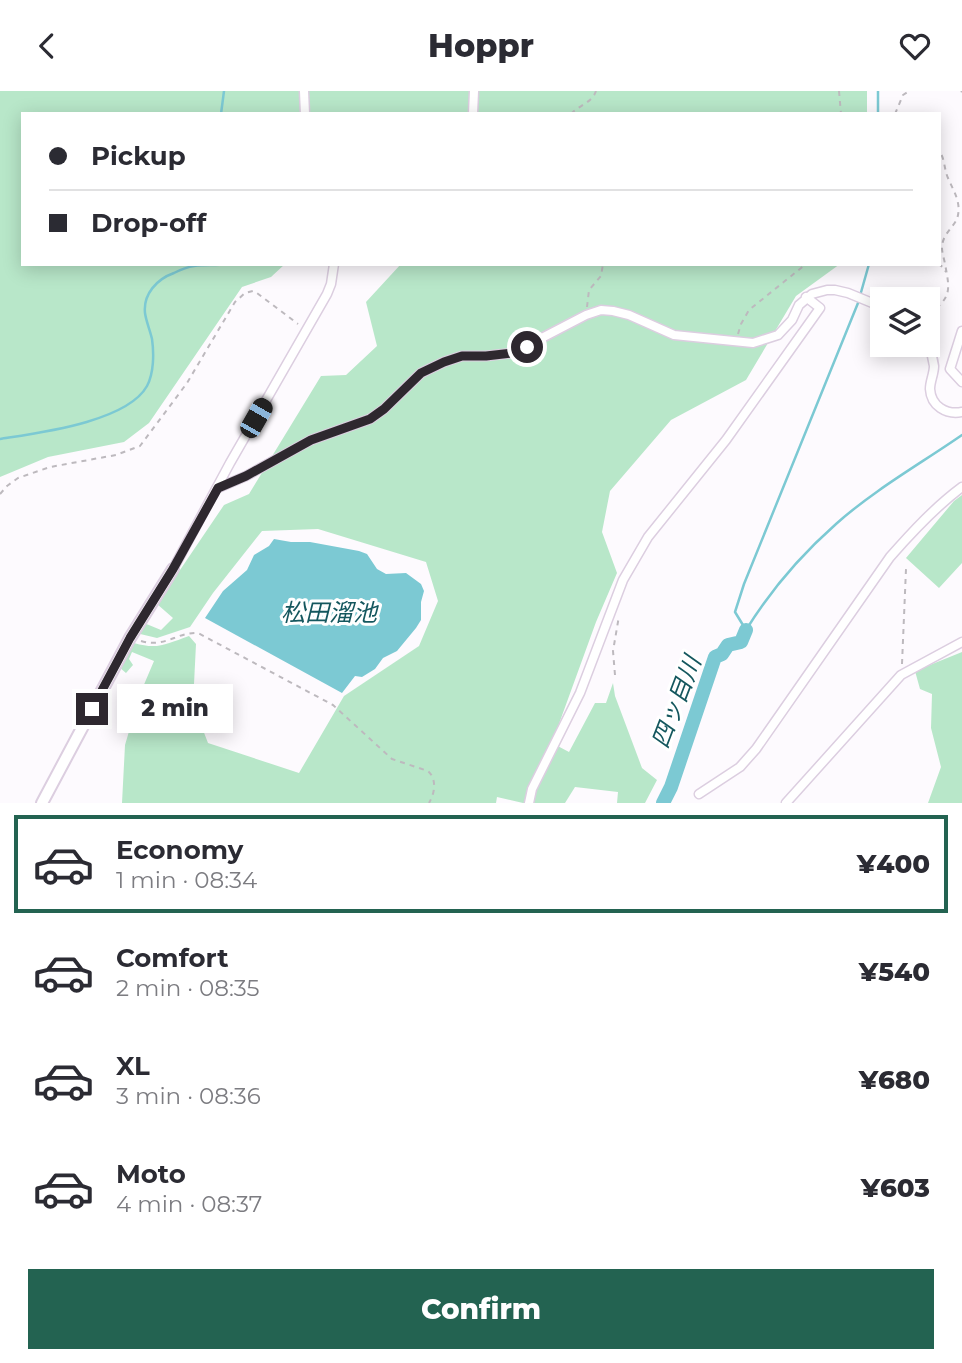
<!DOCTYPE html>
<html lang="en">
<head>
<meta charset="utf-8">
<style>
	:root { --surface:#fff; --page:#f2f2f3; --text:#2b2b33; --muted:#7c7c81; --line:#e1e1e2; --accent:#236351 }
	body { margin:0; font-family:Montserrat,"Noto Sans JP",sans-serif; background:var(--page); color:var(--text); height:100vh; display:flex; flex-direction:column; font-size:26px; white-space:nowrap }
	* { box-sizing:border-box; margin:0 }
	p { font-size:23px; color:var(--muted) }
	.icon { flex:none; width:38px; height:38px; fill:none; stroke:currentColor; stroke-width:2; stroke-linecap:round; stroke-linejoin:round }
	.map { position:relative; height:712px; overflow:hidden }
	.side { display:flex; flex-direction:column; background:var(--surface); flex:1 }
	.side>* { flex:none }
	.guide { position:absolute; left:21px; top:21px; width:920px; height:154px; border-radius:0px; box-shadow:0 4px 18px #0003; display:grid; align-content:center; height:154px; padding:0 28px; background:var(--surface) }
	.tools { position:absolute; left:870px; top:196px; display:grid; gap:14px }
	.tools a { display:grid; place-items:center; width:70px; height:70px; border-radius:0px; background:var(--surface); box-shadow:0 4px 18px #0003; font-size:35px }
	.end { position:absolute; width:32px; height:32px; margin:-16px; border:9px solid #2e282f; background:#fff; box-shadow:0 0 0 4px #fff }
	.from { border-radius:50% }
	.bubble { position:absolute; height:49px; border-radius:0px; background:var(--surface); box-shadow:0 4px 18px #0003; font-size:23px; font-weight:800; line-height:49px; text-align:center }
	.car { position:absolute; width:21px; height:42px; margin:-21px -10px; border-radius:9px; box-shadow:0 0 5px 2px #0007; background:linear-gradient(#222 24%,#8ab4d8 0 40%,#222 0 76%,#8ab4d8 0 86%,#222 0) }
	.guide b { display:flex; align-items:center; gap:24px; height:66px; font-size:26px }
	.guide b+b { border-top:2px solid var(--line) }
	.guide i { width:18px; height:18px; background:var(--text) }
	ul { padding:12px 0 0; list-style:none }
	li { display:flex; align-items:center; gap:21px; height:98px; margin:0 14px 10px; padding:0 14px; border:4px solid transparent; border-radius:0px }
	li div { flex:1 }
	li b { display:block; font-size:26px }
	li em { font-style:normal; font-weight:800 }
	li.selected { border-color:var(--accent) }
	li>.icon { width:63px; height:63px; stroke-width:1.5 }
	.action { display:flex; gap:14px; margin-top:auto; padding:14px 28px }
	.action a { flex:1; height:80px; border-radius:0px; background:var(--accent); color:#fff; font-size:28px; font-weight:800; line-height:80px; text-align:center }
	header { display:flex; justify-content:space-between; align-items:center; height:91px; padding:0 28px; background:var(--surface); font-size:32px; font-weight:800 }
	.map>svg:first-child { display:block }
	.green { fill:#b8e7c9 }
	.water { fill:#7cc9d3 }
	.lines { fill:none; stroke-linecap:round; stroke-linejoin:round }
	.stream { stroke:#7cc9d3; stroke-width:2.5 }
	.river { stroke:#7cc9d3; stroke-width:14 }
	.street-casing { stroke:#dccee0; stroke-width:11 }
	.secondary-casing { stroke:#dccee0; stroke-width:14 }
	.path { stroke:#bdb9be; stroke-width:2; stroke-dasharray:5 5; stroke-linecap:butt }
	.street { stroke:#fff; stroke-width:8 }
	.secondary { stroke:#fff; stroke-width:10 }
	.route { stroke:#2e282f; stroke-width:9 }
	.labels { text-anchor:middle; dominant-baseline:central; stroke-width:6; stroke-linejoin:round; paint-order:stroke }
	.water-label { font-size:24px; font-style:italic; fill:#14575e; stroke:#fff }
</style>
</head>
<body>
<header><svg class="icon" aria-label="back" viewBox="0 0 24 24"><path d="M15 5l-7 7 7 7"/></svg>Hoppr<svg class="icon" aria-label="heart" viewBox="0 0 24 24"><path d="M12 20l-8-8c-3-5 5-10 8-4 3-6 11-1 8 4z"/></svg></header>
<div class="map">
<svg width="962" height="712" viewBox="0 0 962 712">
	<rect width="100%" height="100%" fill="#fdfafe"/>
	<path class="green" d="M0 0H867V23H23V173H285L271 186 242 196 149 332 124 351 48 366 0 386Z
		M401 173H840L796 205 746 289 671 329 610 400 602 441 617 482 596 531 552 652 569 661 595 612H606L613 592 615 605 642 677 657 689 645 712H617L618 701 575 696 565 712H523L497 706 496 712H122L125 654 140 603 154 570 132 561 129 568 133 574 126 582 119 576 128 555 134 552C158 559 166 553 189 545L196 553 193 613 208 652 299 682 344 605 419 555 438 510 426 471 318 438 262 440 213 502 190 536 157 547 136 542 144 532 161 539 173 527 157 513 224 414 249 403 321 285 346 284 377 255 366 211Z
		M962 404V472L939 497 906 467 954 410Z
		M962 561V712H928L941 676 931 637 932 603 920 598 915 580Z"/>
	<path class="water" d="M274 448 291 451H310L359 460 367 463 377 478 386 483 406 482 421 493 424 500 421 511V529L416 537 397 560 383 567 375 578 362 586 355 585 342 602 205 527 223 500 247 479 254 464 269 455Z"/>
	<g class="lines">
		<path class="stream" d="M221 23 224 0
			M878 23V0
			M869 173 858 212 744 493 735 521 746 539C770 500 801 464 836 433 874 399 920 373 962 344
			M0 348C38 342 127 331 147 295 154 282 154 262 152 248 150 239 146 230 145 222 143 203 157 188 174 182 180 179 187 176 194 175 205 173 215 175 226 173"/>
		<path class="river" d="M663 712 671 696 715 566 722 563 728 554 741 551 746 539"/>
		<g class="street-casing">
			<path id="street" d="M304 0 305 23
				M473 23 474 0
				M962 240 950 278 962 291
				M928 253C931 260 933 268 934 275 934 283 930 290 930 298 931 315 946 324 962 321
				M218 397 246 385 311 349 370 328 384 318 421 282 444 271 462 265H486L513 262 586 224 601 219 613 220 629 224 674 244 753 252 778 244 792 229 799 214 812 203 827 199H835L848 202 882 216
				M173 478 230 372 327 203 331 193 334 173
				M699 703 740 676 756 658 890 466C912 441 935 416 962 396
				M529 712 532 698 580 602 623 489 648 446 726 349 820 217 806 206
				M786 712 901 584 962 551"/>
		</g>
		<g class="secondary-casing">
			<path id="secondary" d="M42 712 130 547 173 478"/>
		</g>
		<path class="path" d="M839 0 841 23
			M961 0 962 1
			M571 23C579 14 592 12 596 0
			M895 23 903 4 909 0
			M938 173 943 176 946 181
			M587 216 589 199 601 185 603 173
			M928 223C952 207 950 199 945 173 944 167 942 162 942 157 942 144 952 138 957 128 962 112 954 101 948 87 944 78 945 69 940 61
			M738 243 741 233 749 219 806 173
			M0 403 7 395 18 387 50 376 116 364 140 355 187 292 235 211 245 202 253 200 257 202 298 233
			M141 550C166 557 176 541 198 542L333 614 392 668 428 680C437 688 435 702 429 712
			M902 573 906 478
			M615 584 613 560 619 525"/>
		<use href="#street" class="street"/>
		<use href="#secondary" class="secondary"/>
	</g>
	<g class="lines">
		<path class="route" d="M92 618 130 547 173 478 218 397 246 385 311 349 370 328 384 318 421 282 444 271 462 265H486L513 262 527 256"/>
	</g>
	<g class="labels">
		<g class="water-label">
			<text x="329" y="521">松田溜池</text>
			<text transform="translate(676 611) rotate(-69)">四ッ目川</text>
		</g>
	</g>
</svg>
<div class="tools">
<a><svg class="icon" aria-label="layers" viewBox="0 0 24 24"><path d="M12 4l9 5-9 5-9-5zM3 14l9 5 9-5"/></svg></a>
</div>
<i class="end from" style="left:527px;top:256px"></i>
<i class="end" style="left:92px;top:618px"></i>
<div class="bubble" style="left:117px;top:593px;width:116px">2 min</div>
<i class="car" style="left:256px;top:327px;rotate:30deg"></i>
<div class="guide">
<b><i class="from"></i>Pickup</b>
<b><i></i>Drop-off</b>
</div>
</div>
<section class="side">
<ul>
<li class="selected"><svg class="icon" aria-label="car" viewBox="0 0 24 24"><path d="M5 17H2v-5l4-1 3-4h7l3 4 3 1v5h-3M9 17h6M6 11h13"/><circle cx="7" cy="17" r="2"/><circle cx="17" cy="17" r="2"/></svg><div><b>Economy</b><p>1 min · 08:34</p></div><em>¥400</em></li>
<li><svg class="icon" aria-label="car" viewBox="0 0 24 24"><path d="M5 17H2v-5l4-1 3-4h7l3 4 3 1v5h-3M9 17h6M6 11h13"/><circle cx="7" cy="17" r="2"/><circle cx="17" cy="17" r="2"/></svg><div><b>Comfort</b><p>2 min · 08:35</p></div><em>¥540</em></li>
<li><svg class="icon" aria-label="car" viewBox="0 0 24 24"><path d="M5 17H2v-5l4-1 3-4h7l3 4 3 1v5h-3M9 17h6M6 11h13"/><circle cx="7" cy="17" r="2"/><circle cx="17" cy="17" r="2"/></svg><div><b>XL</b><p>3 min · 08:36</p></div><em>¥680</em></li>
<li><svg class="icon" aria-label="car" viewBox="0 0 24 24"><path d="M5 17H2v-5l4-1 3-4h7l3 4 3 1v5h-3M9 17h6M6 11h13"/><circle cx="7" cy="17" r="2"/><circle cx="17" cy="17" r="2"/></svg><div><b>Moto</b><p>4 min · 08:37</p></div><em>¥603</em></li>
</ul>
<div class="action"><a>Confirm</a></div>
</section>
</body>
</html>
